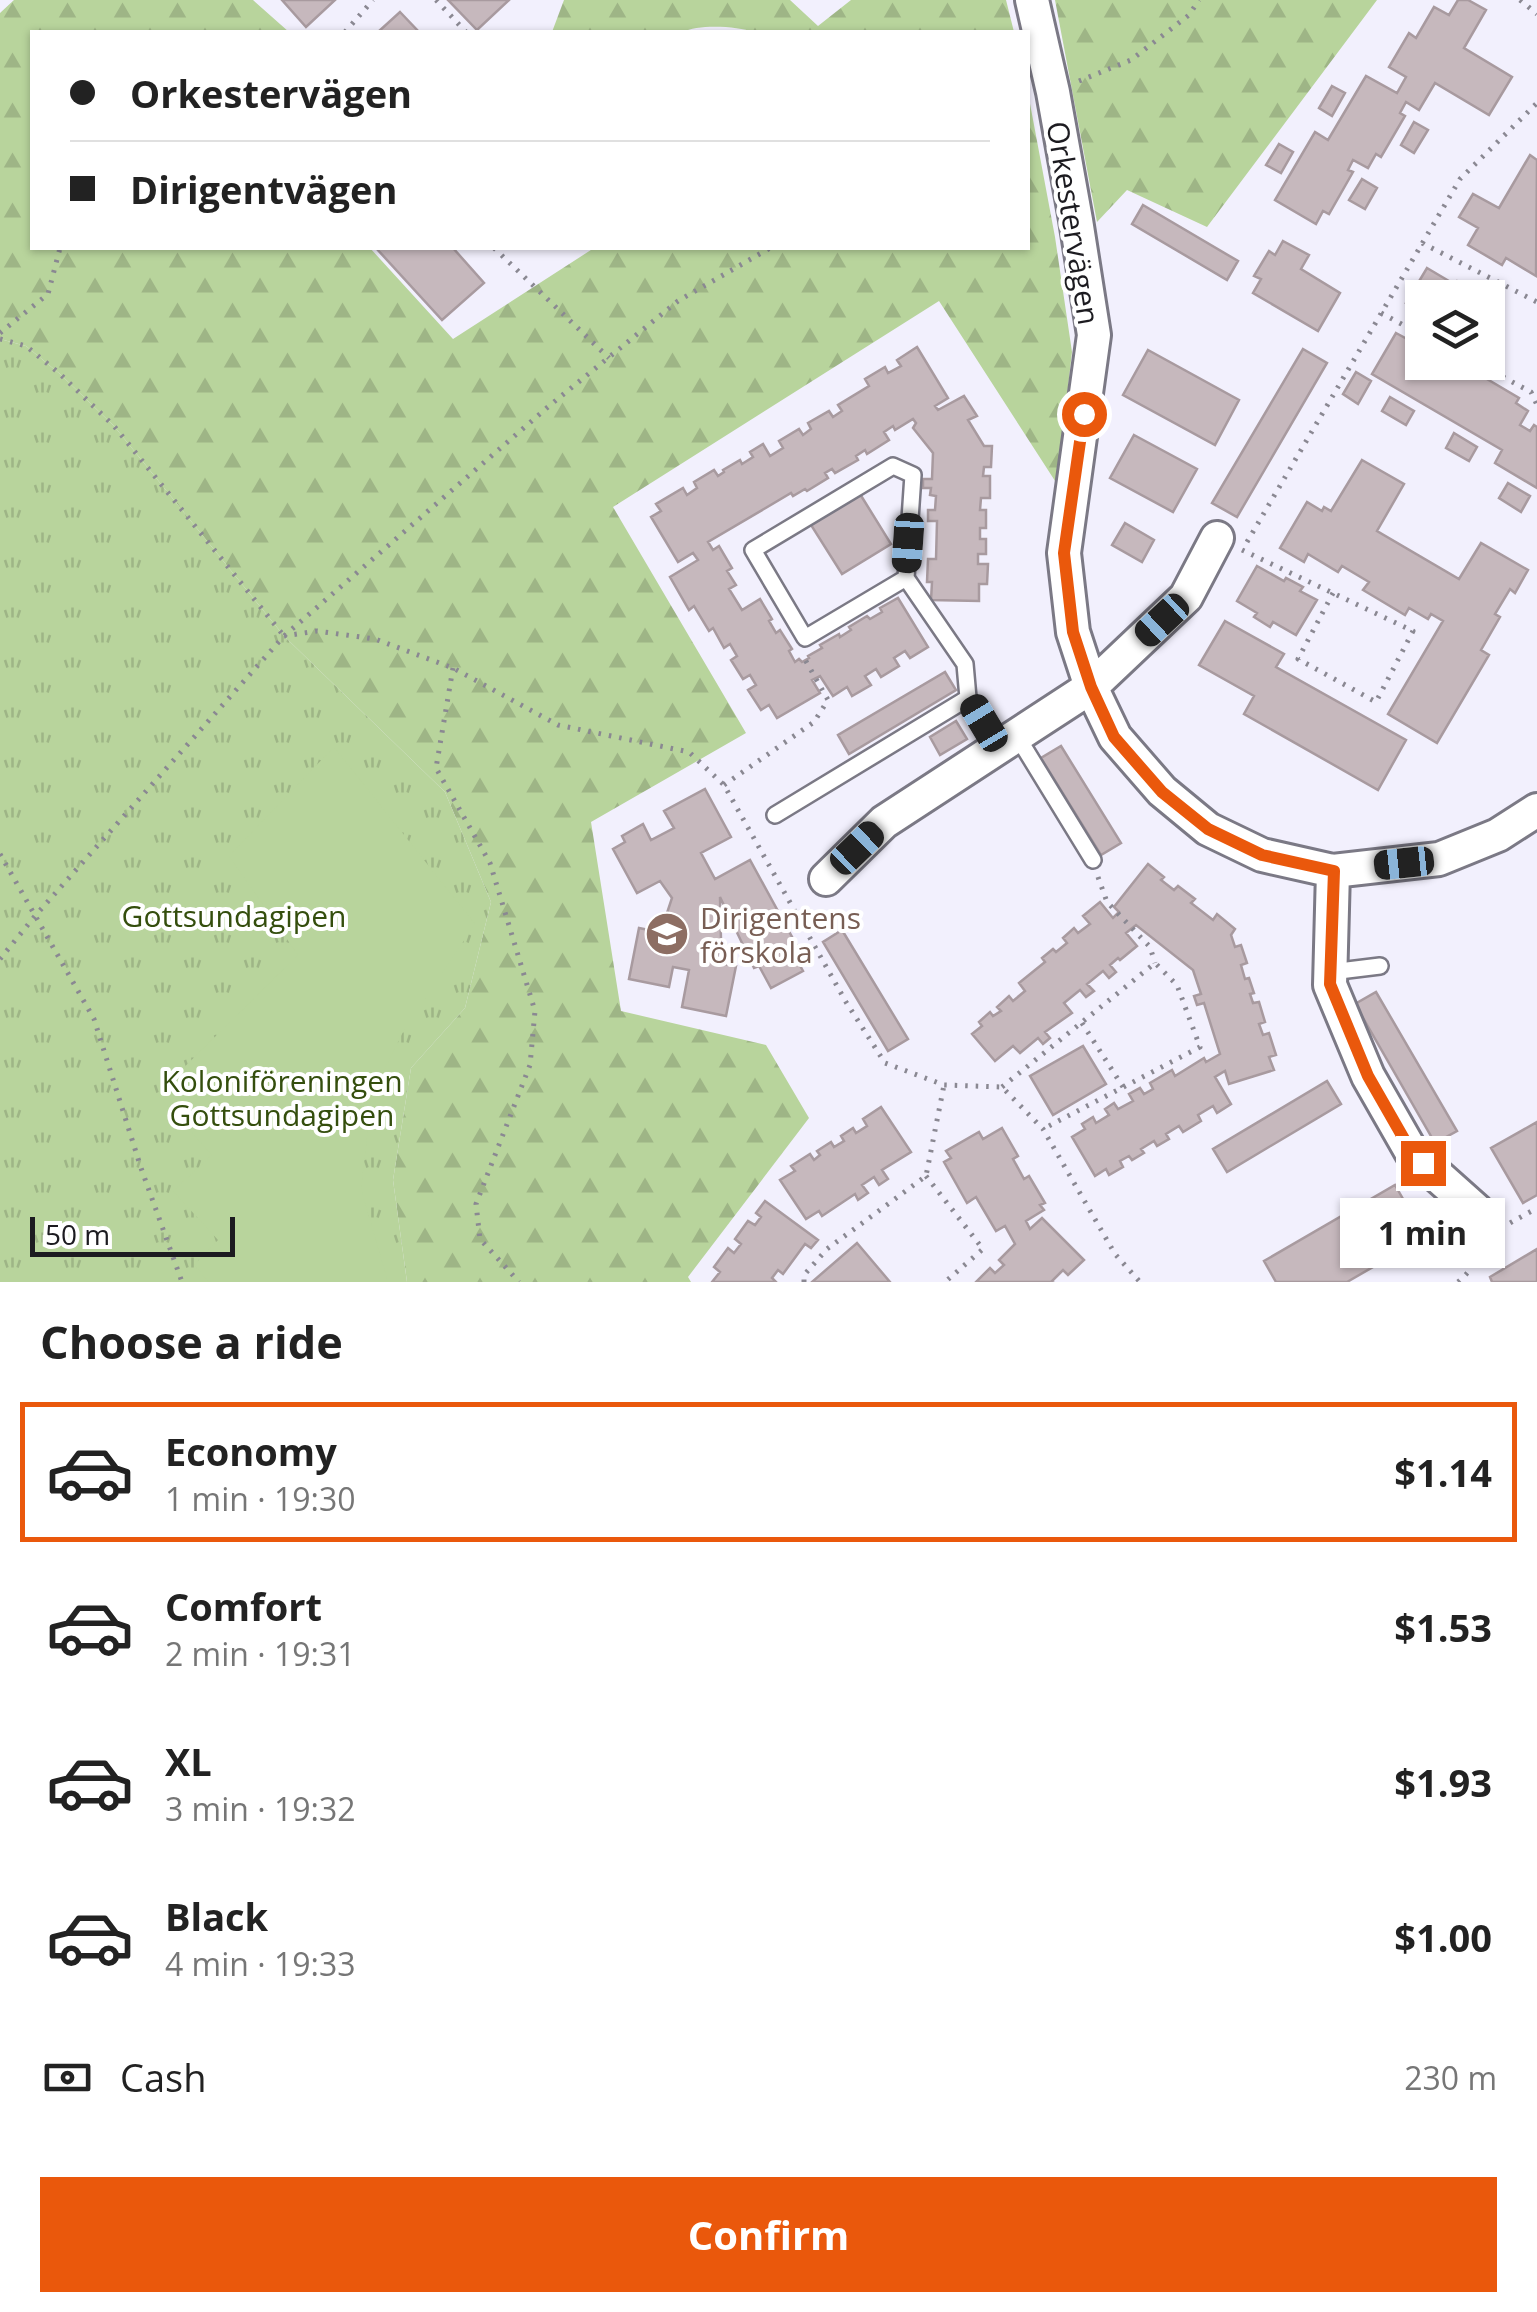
<!DOCTYPE html>
<html lang="en">
<head>
<meta charset="utf-8">
<style>
	:root { --surface:#fff; --page:#f6f6f6; --text:#222; --muted:#767676; --line:#e0e0e0; --accent:#ea580c }
	body { margin:0; font-family:"Open Sans",sans-serif; background:var(--page); color:var(--text); height:100vh; display:flex; flex-direction:column; font-size:38px; white-space:nowrap }
	* { box-sizing:border-box; margin:0 }
	p { font-size:32px; color:var(--muted) }
	.icon { flex:none; width:55px; height:55px; fill:none; stroke:currentColor; stroke-width:2; stroke-linecap:round; stroke-linejoin:round }
	.map { position:relative; height:1282px; overflow:hidden }
	.drawer { display:flex; flex-direction:column; background:var(--surface); flex:1 }
	.drawer>* { flex:none }
	.hud { position:absolute; left:30px; top:30px; width:1000px; height:220px; border-radius:0px; box-shadow:0 2px 8px #0004; display:grid; align-content:center; height:220px; padding:0 40px; background:var(--surface) }
	.buttons { position:absolute; left:1405px; top:280px; display:grid; gap:20px }
	.buttons a { display:grid; place-items:center; width:100px; height:100px; border-radius:0px; background:var(--surface); box-shadow:0 2px 8px #0004; font-size:50px }
	.scale { position:absolute; left:30px; bottom:25px; width:205px; box-sizing:border-box; padding-left:10px; border:5px solid #1c1b20; border-top:0; font-size:28px; line-height:35px; white-space:nowrap; color:#1c1b20; -webkit-text-stroke:8px #fff; paint-order:stroke }
	.end { position:absolute; width:45px; height:45px; margin:-22px; border:12px solid #ea580c; background:#fff; box-shadow:0 0 0 5px #fff }
	.from { border-radius:50% }
	.bubble { position:absolute; height:70px; border-radius:0px; background:var(--surface); box-shadow:0 2px 8px #0004; font-size:32px; font-weight:700; line-height:70px; text-align:center }
	.car { position:absolute; width:30px; height:60px; margin:-30px -15px; border-radius:12px; box-shadow:0 0 8px 2px #0007; background:linear-gradient(#222 24%,#8ab4d8 0 40%,#222 0 76%,#8ab4d8 0 86%,#222 0) }
	.hud b { display:flex; align-items:center; gap:35px; height:95px; font-size:38px }
	.hud b+b { border-top:2px solid var(--line) }
	.hud i { width:25px; height:25px; background:var(--text) }
	ul { padding:0; list-style:none }
	li { display:flex; align-items:center; gap:30px; height:140px; margin:0 20px 15px; padding:0 20px; border:5px solid transparent; border-radius:0px }
	li div { flex:1 }
	li b { display:block; font-size:38px }
	li em { font-style:normal; font-weight:700 }
	li.on { border-color:var(--accent) }
	li>.icon { width:90px; height:90px; stroke-width:1.5 }
	h2 { padding:0 40px; font-size:45px; line-height:120px }
	.pay { display:flex; align-items:center; gap:25px; height:110px; padding:0 40px; font-size:38px }
	.pay p { margin-inline-start:auto }
	.primary-button { display:flex; gap:20px; margin-top:auto; padding:20px 40px }
	.primary-button a { flex:1; height:115px; border-radius:0px; background:var(--accent); color:#fff; font-size:40px; font-weight:700; line-height:115px; text-align:center }
	.map>svg:first-child { display:block }
	.forest { fill:url(#forest-firs) }
	.park { fill:url(#park-tufts) }
	.garden { fill:#b8d49c }
	.building { fill:#c6b8bd; stroke:#a89a9f; stroke-width:2.5 }
	.lines { fill:none; stroke-linecap:round; stroke-linejoin:round }
	.service-casing { stroke:#7b7985; stroke-width:20 }
	.minor-casing { stroke:#7b7985; stroke-width:38 }
	.path { stroke:#8a8892; stroke-width:5; stroke-dasharray:2.5 8; stroke-linecap:butt }
	.service { stroke:#fff; stroke-width:15 }
	.minor { stroke:#fff; stroke-width:32 }
	.route { stroke:#ea580c; stroke-width:12 }
	.labels { text-anchor:middle; dominant-baseline:central; stroke-width:8; stroke-linejoin:round; paint-order:stroke }
	.street-label { font-size:30px; fill:#1c1b20; stroke:#fff }
	.park-label { font-size:30px; fill:#344e0d; stroke:#fff }
	.education-label { font-size:30px; fill:#785e54; stroke:#fff; text-anchor:start }
</style>
</head>
<body>
<div class="map">
<svg width="1537" height="1282" viewBox="0 0 1537 1282">
	<defs>
		<pattern id="forest-firs" width="22" height="20" patternUnits="userSpaceOnUse" patternTransform="scale(2.5)"><rect width="22" height="20" fill="#b8d49c"/><path d="M5 1l3.5 6h-7zM16 11l3.5 6h-7z" fill="#9eb586"/></pattern>
		<pattern id="park-tufts" width="24" height="20" patternUnits="userSpaceOnUse" patternTransform="scale(2.5)"><rect width="24" height="20" fill="#b8d49c"/><path d="M3 7l-1-3M5 7V3M7 7l1-3M15 17l-1-3M17 17v-4M19 17l1-3" fill="none" stroke="#9eb586"/></pattern>
	</defs>
	<rect width="100%" height="100%" fill="#f2f0fd"/>
	<path class="forest" d="M14 0H253L289 32H32V248H370L453 339 594 248H1028V93L1055 237 1072 352 1057 484 939 301 613 507 746 733 591 822 621 1011 766 1045 809 1118 688 1277 691 1282H407L393 1180 411 1068 465 1008 491 902 445 792 284 636 114 426 60 374 26 346 0 339V13Z
		M564 0H790L818 26 851 0H1006L1014 32H753C738 26 697 24 683 32H552Z
		M1055 0H1377L1207 227 1127 190 1097 222Z"/>
	<path class="park" d="M0 339 26 346 60 374 114 426 284 636 445 792 491 902 465 1008 411 1068 393 1180 407 1282H0Z"/>
	<path class="garden" d="M334 747 475 924 403 1032 372 1095 361 1189 388 1282H209L194 1265 218 1240 173 1191 212 1155 157 1094 298 955 229 856Z"/>
	<path class="building" d="M282 0H335L306 27Z
		M448 0H509L477 30Z
		M1458 0H1468L1486 10 1464 48 1512 77 1489 115 1435 83 1419 110 1406 102 1400 113 1405 116 1381 157 1376 154 1368 168 1353 160 1348 170 1353 172 1329 214 1323 211 1316 224 1275 200 1315 132 1328 140 1366 76 1397 93 1406 77 1389 67 1409 33 1416 38 1434 7 1449 15Z
		M400 12 419 32H378Z
		M1332 86 1345 93 1332 116 1319 108Z
		M1414 122 1428 130 1414 153 1401 145Z
		M1279 144 1293 152 1281 173 1266 165Z
		M1530 155 1537 160 1536 276 1506 258 1502 265 1468 245 1478 228 1459 217 1473 194 1499 208Z
		M1362 179 1377 188 1365 209 1349 200Z
		M1143 205 1238 261 1227 280 1132 224Z
		M1283 241 1309 255 1301 269 1340 293 1318 331 1253 293 1261 279 1254 276 1269 251 1275 255Z
		M376 248H453L484 283 442 320Z
		M1427 268 1454 284 1457 281 1472 289 1470 294 1476 298H1422V312L1406 303Z
		M1396 333 1409 340 1411 336 1422 343V362H1454L1452 366 1472 378 1475 372 1519 398 1516 403 1528 411 1520 425 1530 431 1534 425 1537 427V488L1495 463 1502 450 1372 374Z
		M917 347 948 398 935 406 938 410 964 396 977 416 968 420 984 446H992L991 467H984L983 476H990V498H981L980 510H986V528H980V539H986V554H978V564H988L987 584H979V601L931 600 932 582H927L928 559H936L937 521H928V510H935L936 496 930 495 931 488H923V479H932L933 453 913 428 916 423 913 419 895 430 893 426 884 432 889 440 867 454 865 450 856 456 858 460 835 473 832 469 825 473 828 478 807 491 805 489 793 496 791 493 708 542 713 550 719 546 732 568 727 571 736 585 729 589 742 610 760 599 772 619 769 621 776 633 780 630 792 649 789 651 795 662 799 659 802 662 809 658 808 656 822 648 820 645 839 634 840 637 851 630 849 627 867 616 870 619 882 612 880 608 898 598 928 647 910 658 905 651 894 658 899 666 881 677 876 669 865 676 871 685 852 696 847 687 833 696 820 676 812 680 820 693 777 718 769 705 761 710 748 690 756 685 750 675 743 679 731 660 737 656 730 644 724 648 713 628 709 631 694 606 689 610 670 577 698 560 693 553 678 562 651 517 661 511 656 504 683 488 687 495 697 488 694 482 714 470 718 476 724 472 723 470 740 460 742 464 753 457 750 452 763 444 770 456 783 448 779 441 799 429 803 435 811 429 808 423 829 411 833 417 842 411 838 405 869 386 865 379 885 367 888 373 901 366 897 360Z
		M1303 349 1327 363 1237 517 1212 503Z
		M1148 350 1239 400 1215 445 1123 395Z
		M1356 372 1371 381 1358 404 1343 394Z
		M1390 397 1414 411 1406 425 1382 411Z
		M1454 433 1477 447 1469 461 1446 448Z
		M1134 435 1197 469 1173 512 1110 478Z
		M1362 460 1404 484 1377 531 1459 579 1481 543 1528 570 1515 593 1510 589 1495 614 1500 617 1481 650 1489 655 1437 743 1388 714 1443 621 1431 614 1428 619 1409 608 1405 615 1363 590 1369 582 1342 566 1338 572 1308 554 1304 562 1280 548 1307 502 1322 511 1324 507 1331 511Z
		M1508 483 1530 496 1521 512 1499 498Z
		M860 494 891 544 842 574 811 525Z
		M1125 523 1154 540 1142 562 1112 545Z
		M1257 566 1284 581 1286 578 1303 587 1300 591 1317 600 1296 635 1273 622 1270 627 1254 617 1257 613 1237 601Z
		M1225 621 1284 654 1276 667 1406 740 1378 790 1244 714 1254 696 1199 665Z
		M945 672 956 690 849 754 838 735Z
		M956 721 967 739 940 755 930 737Z
		M1061 746 1121 843 1101 855 1041 758Z
		M705 789 731 837 701 853 715 879 750 860 803 957 797 960 803 971 771 988 759 966 754 968 720 897 721 940 716 963 736 966 726 1016 682 1007 689 970 673 967 669 987 629 979 639 928 674 935 676 924 667 913 672 898 660 881 637 893 613 849 625 842 622 836 643 824 651 840 674 828 664 811Z
		M1148 864 1164 877 1161 880 1174 890 1178 886 1195 899 1191 903 1213 920 1217 914 1235 929 1231 935 1235 947 1241 945 1247 963 1241 965 1245 979 1249 978 1254 993 1250 994 1253 1003 1259 1002 1265 1022 1259 1024 1263 1035 1269 1033 1276 1055 1269 1057 1274 1070 1229 1084 1225 1071 1215 1077 1231 1104 1217 1113 1213 1106 1198 1115 1201 1121 1183 1132 1179 1126 1166 1134 1169 1139 1157 1146 1154 1141 1141 1149 1144 1153 1132 1160 1129 1156 1120 1161 1123 1167 1109 1175 1106 1169 1095 1176 1072 1137 1085 1129 1082 1124 1093 1117 1096 1123 1109 1115 1105 1109 1114 1103 1118 1109 1133 1101 1129 1094 1140 1088 1144 1094 1153 1089 1150 1083 1172 1070 1175 1076 1204 1058 1206 1062 1220 1054 1204 1003 1197 1005 1194 996 1201 994 1193 970 1136 925 1126 933 1137 946 1120 960 1118 958 1110 965 1116 972 1109 978 1103 971 1087 984 1094 991 1086 997 1080 990 1064 1003 1072 1013 1045 1032 1050 1038 1043 1044 1038 1038 1020 1053 1013 1046 995 1061 972 1034 982 1026 979 1022 990 1012 993 1016 1001 1011 997 1007 1009 996 1013 1001 1025 991 1019 983 1045 962 1042 958 1053 949 1056 952 1067 943 1063 938 1074 928 1078 933 1090 924 1083 916 1100 902 1113 918 1119 912 1114 907Z
		M842 930 908 1039 888 1051 823 942Z
		M1376 992 1457 1131 1435 1143 1355 1004Z
		M1083 1046 1106 1084 1053 1115 1030 1076Z
		M1327 1081 1341 1104 1227 1172 1213 1149Z
		M881 1107 911 1152 882 1170 888 1179 879 1185 874 1177 862 1185 868 1193 858 1200 855 1194 822 1216 819 1211 806 1219 780 1180 795 1171 791 1166 810 1154 814 1160 820 1155 817 1151 831 1142 834 1147 844 1141 841 1136 853 1128 856 1133 867 1126 863 1119Z
		M1537 1122V1195L1523 1203 1491 1148Z
		M1002 1128 1018 1156 1013 1159 1024 1179 1029 1176 1045 1203 1040 1205 1044 1210 1026 1221 1030 1229 1042 1218 1084 1260 1068 1275 1063 1270 1052 1281 1053 1282H976L990 1268 995 1273 1004 1265 999 1260 1015 1244 1005 1226 996 1231 976 1197 967 1203 944 1162 951 1158 946 1151 979 1132 983 1139Z
		M1395 1185 1425 1237 1347 1282H1276L1264 1261Z
		M765 1201 818 1240 811 1248 805 1244 783 1274 778 1270 772 1278 776 1282H712L720 1272 714 1267 728 1248 734 1253 741 1244 735 1239 748 1221 755 1225 761 1217 756 1213Z
		M857 1243 890 1282H812Z
		M1537 1249V1282H1492L1490 1277Z"/>
	<g class="lines">
		<g class="service-casing">
			<path id="service" d="M906 578 805 638 753 550 893 466 913 475 906 578 965 664 968 698
				M1017 736 1093 860
				M775 815 968 698 998 747
				M1331 972 1380 966"/>
		</g>
		<g class="minor-casing">
			<path id="minor" d="M1032 0 1053 92 1076 220 1094 335 1064 553 1073 632 1091 687 1115 737 1162 791 1208 829 1262 855 1333 871 1439 859 1498 835 1537 810
				M1333 871 1330 985 1368 1076 1412 1153 1477 1211
				M826 879 884 822 1091 687 1186 597 1217 538"/>
		</g>
		<path class="path" d="M436 0 466 32
			M1520 0 1537 14
			M345 32 373 0
			M1079 81 1131 60 1189 15 1199 0
			M1422 243 1537 302
			M494 248 609 358
			M1381 313 1422 335
			M0 333 48 294 60 248
			M0 339 26 346 60 374 114 426 284 636
			M1475 362 1531 392 1537 405
			M1247 542 1460 179 1537 103
			M1242 550 1413 631 1376 702 1298 659 1333 593
			M284 636 317 631 375 639 453 668 558 725 689 752 724 785 846 1002 885 1063 944 1085 1002 1087 1043 1129 1115 1254 1140 1282
			M453 668 436 768 490 863 535 1011 530 1065 476 1204 480 1239 519 1282
			M724 785 814 722 828 700 803 656
			M0 854 94 1019 141 1168 182 1282
			M1098 877 1107 902 1150 947 1155 963
			M0 959 35 916 284 636 549 406 678 301 770 248
			M1082 1023 1123 1087
			M1002 1087 1155 963 1177 985 1200 1047 1043 1129
			M926 1176 983 1249 945 1282
			M1501 1228 1537 1208
			M804 1282V1275L827 1249 926 1176 944 1085
			M1458 1282C1471 1271 1481 1256 1485 1239"/>
		<use href="#service" class="service"/>
		<use href="#minor" class="minor"/>
	</g>
	<g class="lines">
		<path class="route" d="M1084 414 1064 553 1073 632 1091 687 1114 737 1162 792 1208 829 1262 855 1334 871 1330 984 1368 1076 1412 1153 1423 1163"/>
	</g>
	<defs>
		<g id="school-disc" transform="scale(2.25)"><circle r="9.5" fill="#8d6e63" stroke="#fff"/><path d="M0-5L7-2L0 1L-7-2ZM-4 1L0 2.5L4 1V4Q0 6-4 4Z" fill="#fff"/></g>
	</defs>
	<g fill-rule="evenodd">
		<use href="#school-disc" x="667" y="934"/>
	</g>
	<g class="labels">
		<g class="street-label">
			<text transform="translate(1074 223) rotate(81)">Orkestervägen</text>
		</g>
		<g class="park-label">
			<text x="234" y="915">Gottsundagipen</text>
			<text x="282" y="1080">Koloniföreningen<tspan x="282" dy="34">Gottsundagipen</tspan></text>
		</g>
		<g class="education-label">
			<text x="700" y="917">Dirigentens<tspan x="700" dy="34">förskola</tspan></text>
		</g>
	</g>
</svg>
<div class="buttons">
<a><svg class="icon" aria-label="layers" viewBox="0 0 24 24"><path d="M12 4l9 5-9 5-9-5zM3 14l9 5 9-5"/></svg></a>
</div>
<div class="scale">50 m</div>
<i class="end from" style="left:1084px;top:414px"></i>
<i class="end" style="left:1423px;top:1163px"></i>
<div class="bubble" style="left:1340px;top:1198px;width:165px">1 min</div>
<i class="car" style="left:908px;top:543px;rotate:184deg"></i>
<i class="car" style="left:1162px;top:620px;rotate:227deg"></i>
<i class="car" style="left:984px;top:723px;rotate:329deg"></i>
<i class="car" style="left:857px;top:848px;rotate:46deg"></i>
<i class="car" style="left:1404px;top:863px;rotate:264deg"></i>
<div class="hud">
<b><i class="from"></i>Orkestervägen</b>
<b><i></i>Dirigentvägen</b>
</div>
</div>
<section class="drawer">
<h2>Choose a ride</h2>
<ul>
<li class="on"><svg class="icon" aria-label="car" viewBox="0 0 24 24"><path d="M5 17H2v-5l4-1 3-4h7l3 4 3 1v5h-3M9 17h6M6 11h13"/><circle cx="7" cy="17" r="2"/><circle cx="17" cy="17" r="2"/></svg><div><b>Economy</b><p>1 min · 19:30</p></div><em>$1.14</em></li>
<li><svg class="icon" aria-label="car" viewBox="0 0 24 24"><path d="M5 17H2v-5l4-1 3-4h7l3 4 3 1v5h-3M9 17h6M6 11h13"/><circle cx="7" cy="17" r="2"/><circle cx="17" cy="17" r="2"/></svg><div><b>Comfort</b><p>2 min · 19:31</p></div><em>$1.53</em></li>
<li><svg class="icon" aria-label="car" viewBox="0 0 24 24"><path d="M5 17H2v-5l4-1 3-4h7l3 4 3 1v5h-3M9 17h6M6 11h13"/><circle cx="7" cy="17" r="2"/><circle cx="17" cy="17" r="2"/></svg><div><b>XL</b><p>3 min · 19:32</p></div><em>$1.93</em></li>
<li><svg class="icon" aria-label="car" viewBox="0 0 24 24"><path d="M5 17H2v-5l4-1 3-4h7l3 4 3 1v5h-3M9 17h6M6 11h13"/><circle cx="7" cy="17" r="2"/><circle cx="17" cy="17" r="2"/></svg><div><b>Black</b><p>4 min · 19:33</p></div><em>$1.00</em></li>
</ul>
<div class="pay"><svg class="icon" aria-label="cash" viewBox="0 0 24 24"><path d="M3 7h18v10H3z"/><circle cx="12" cy="12" r="2"/></svg>Cash<p>230 m</p></div>
<div class="primary-button"><a>Confirm</a></div>
</section>
</body>
</html>
